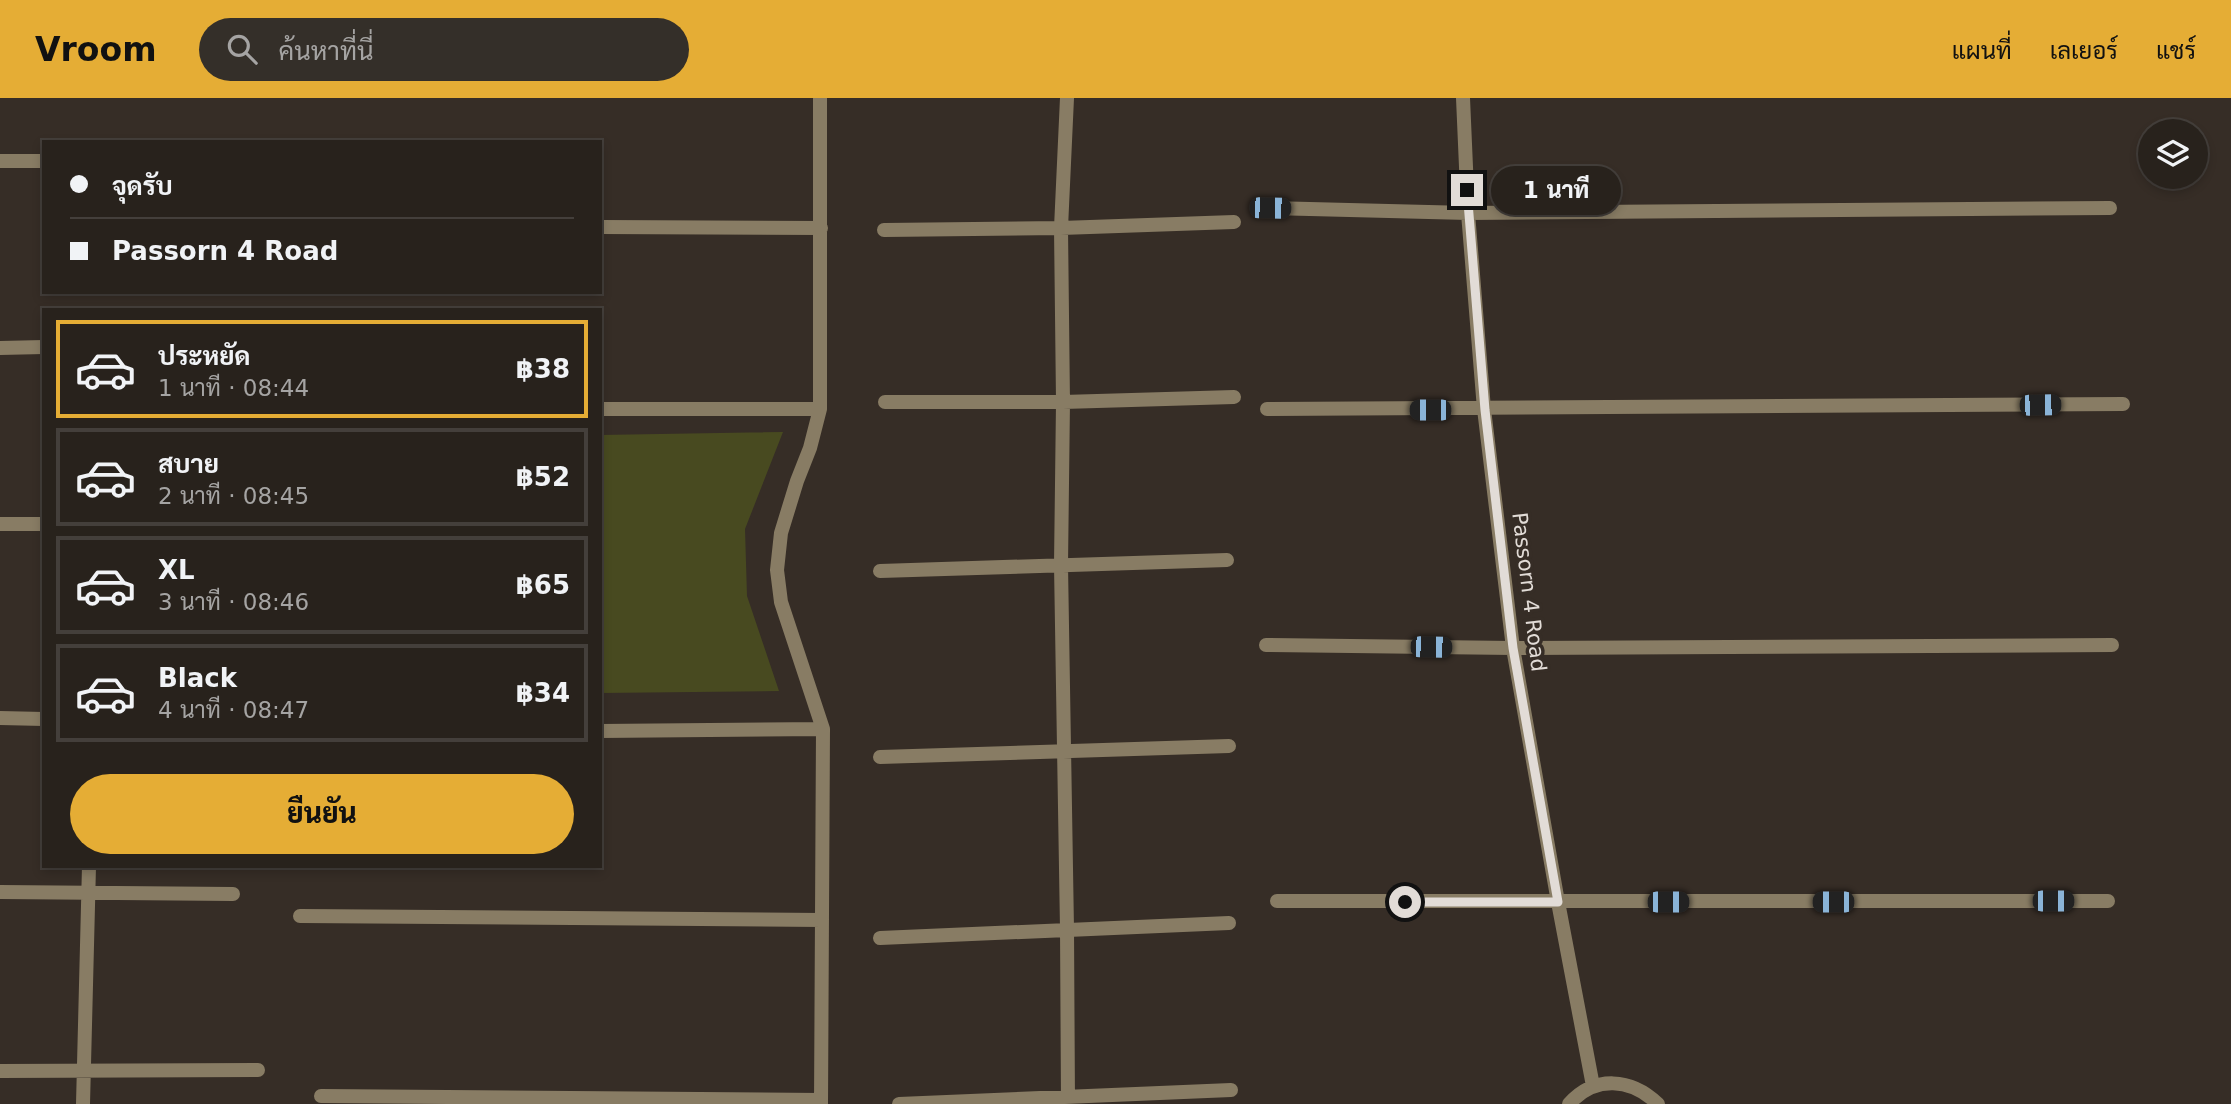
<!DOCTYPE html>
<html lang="th">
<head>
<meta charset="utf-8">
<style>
	:root { --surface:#28221c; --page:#342f29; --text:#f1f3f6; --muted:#a5a4a3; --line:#443f3b; --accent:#e5ad35 }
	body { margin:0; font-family:"DejaVu Sans",Sarabun,sans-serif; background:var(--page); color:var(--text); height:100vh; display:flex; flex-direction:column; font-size:26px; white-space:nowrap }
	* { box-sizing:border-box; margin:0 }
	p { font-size:23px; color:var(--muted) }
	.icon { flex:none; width:38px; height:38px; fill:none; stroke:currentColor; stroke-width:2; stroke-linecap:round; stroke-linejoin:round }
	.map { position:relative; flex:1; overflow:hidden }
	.panel { position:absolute; left:42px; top:210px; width:560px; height:560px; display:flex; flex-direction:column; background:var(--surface); border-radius:0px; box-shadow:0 4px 10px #0003,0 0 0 2px var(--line) }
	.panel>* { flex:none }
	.hud { position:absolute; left:42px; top:42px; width:560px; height:154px; border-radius:0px; box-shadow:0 4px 10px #0003,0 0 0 2px var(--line); display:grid; align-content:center; height:154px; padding:0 28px; background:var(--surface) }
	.tools { position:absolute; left:2138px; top:21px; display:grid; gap:14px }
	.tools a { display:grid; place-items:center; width:70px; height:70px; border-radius:50%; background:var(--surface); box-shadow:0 4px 10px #0003,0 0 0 2px var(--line); font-size:35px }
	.end { position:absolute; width:32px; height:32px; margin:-16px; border:9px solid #e2dcd7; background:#111; box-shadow:0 0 0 4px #111 }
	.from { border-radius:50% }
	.bubble { position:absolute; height:49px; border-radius:24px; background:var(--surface); box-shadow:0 4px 10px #0003,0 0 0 2px var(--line); font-size:23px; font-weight:800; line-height:49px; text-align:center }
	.car { position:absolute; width:21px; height:42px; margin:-21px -10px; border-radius:9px; box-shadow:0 0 5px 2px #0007; background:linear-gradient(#222 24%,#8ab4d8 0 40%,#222 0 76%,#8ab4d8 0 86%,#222 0) }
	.hud b { display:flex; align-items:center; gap:24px; height:66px; font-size:26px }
	.hud b+b { border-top:2px solid var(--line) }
	.hud i { width:18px; height:18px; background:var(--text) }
	ul { padding:12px 0 0; list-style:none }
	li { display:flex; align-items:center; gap:21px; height:98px; margin:0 14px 10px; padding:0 14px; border:4px solid var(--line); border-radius:0px }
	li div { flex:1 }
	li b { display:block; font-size:26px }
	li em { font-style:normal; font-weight:800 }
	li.current { border-color:var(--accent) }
	li>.icon { width:63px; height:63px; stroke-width:1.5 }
	.button { display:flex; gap:14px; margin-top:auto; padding:14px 28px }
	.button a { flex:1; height:80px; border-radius:42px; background:var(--accent); color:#111; font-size:28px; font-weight:800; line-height:80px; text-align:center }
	header { display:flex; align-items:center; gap:42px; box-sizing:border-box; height:98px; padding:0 35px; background:var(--accent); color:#111 }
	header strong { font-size:33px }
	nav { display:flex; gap:38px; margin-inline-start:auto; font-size:24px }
	.search { width:490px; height:63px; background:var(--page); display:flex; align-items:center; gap:18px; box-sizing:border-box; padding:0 24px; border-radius:38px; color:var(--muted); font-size:26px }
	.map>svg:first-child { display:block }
	.green { fill:#484a20 }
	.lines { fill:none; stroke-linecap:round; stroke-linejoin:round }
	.street { stroke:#887c64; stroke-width:14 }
	.route { stroke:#e2dcd7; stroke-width:9 }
	.labels { text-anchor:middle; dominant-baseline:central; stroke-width:7; stroke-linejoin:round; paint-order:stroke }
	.street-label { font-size:21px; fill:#e2dcd7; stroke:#362d26 }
</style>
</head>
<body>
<header>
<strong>Vroom</strong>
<div class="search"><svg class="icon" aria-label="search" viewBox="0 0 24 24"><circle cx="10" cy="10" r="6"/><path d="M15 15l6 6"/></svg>ค้นหาที่นี่</div>
<nav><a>แผนที่</a><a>เลเยอร์</a><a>แชร์</a></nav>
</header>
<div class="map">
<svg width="2231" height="1006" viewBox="0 0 2231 1006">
	<rect width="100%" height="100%" fill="#362d26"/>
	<path class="green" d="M783 334 745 431 747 498 779 593 600 595V337Z"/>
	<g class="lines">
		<path class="street" d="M820 0V311L810 350 797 383 781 435 777 472 781 504 823 631 821 1006
			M1067 0 1061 130 1063 304 1061 467 1067 831 1068 1006
			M1463 0 1468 115 1484 311 1513 550 1558 804 1593 988
			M0 63H44
			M1270 110 1468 115 2110 110
			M600 129 821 130
			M884 132 1061 130 1234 124
			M0 250 44 249
			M885 304H1063L1234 299
			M600 311H820
			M1267 311 2123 306
			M0 426H44
			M880 473 1227 462
			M1266 547 1513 550 2112 547
			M0 620 44 621
			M600 633 823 631
			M880 659 1229 648
			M0 794 233 796
			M1277 803H2108
			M300 818 822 822
			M880 840 1229 825
			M0 973 258 972
			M321 998 821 1002
			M83 1006 89 768
			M899 1006 1231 992
			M1569 1006C1595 977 1631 980 1658 1006"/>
	</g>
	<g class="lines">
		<path class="route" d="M1405 804H1558L1513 550 1485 312 1467 92"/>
	</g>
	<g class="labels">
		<g class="street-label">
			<text transform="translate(1529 494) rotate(83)">Passorn 4 Road</text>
		</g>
	</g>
</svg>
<div class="tools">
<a><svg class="icon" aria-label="layers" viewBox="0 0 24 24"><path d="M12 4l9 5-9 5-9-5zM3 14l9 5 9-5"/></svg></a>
</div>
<i class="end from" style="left:1405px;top:804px"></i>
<i class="end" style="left:1467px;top:92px"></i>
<div class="bubble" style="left:1491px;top:68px;width:130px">1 นาที</div>
<i class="car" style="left:1270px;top:110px;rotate:91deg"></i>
<i class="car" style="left:2040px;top:307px;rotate:89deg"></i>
<i class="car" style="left:1430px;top:312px;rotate:270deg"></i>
<i class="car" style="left:1431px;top:549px;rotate:91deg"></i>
<i class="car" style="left:2053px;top:803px;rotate:90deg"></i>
<i class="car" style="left:1668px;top:804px;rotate:90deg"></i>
<i class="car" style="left:1833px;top:804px;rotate:270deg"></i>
<div class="hud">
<b><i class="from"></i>จุดรับ</b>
<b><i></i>Passorn 4 Road</b>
</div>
<section class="panel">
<ul>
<li class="current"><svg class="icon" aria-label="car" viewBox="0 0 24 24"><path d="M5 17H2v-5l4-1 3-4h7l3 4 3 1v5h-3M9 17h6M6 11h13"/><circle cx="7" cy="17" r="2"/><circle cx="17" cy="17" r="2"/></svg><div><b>ประหยัด</b><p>1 นาที · 08:44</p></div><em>฿38</em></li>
<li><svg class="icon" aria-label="car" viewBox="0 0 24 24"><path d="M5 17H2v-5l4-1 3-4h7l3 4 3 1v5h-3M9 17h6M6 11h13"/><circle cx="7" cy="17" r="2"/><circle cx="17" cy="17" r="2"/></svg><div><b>สบาย</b><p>2 นาที · 08:45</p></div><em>฿52</em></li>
<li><svg class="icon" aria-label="car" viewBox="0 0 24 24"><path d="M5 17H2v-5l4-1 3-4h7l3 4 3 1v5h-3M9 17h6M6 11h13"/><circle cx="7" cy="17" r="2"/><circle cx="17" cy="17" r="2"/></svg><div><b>XL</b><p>3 นาที · 08:46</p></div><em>฿65</em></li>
<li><svg class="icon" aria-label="car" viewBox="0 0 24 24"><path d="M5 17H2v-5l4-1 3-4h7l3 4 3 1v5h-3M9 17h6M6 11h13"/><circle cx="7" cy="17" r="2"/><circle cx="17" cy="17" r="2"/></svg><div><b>Black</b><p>4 นาที · 08:47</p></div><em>฿34</em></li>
</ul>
<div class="button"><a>ยืนยัน</a></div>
</section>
</div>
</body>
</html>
